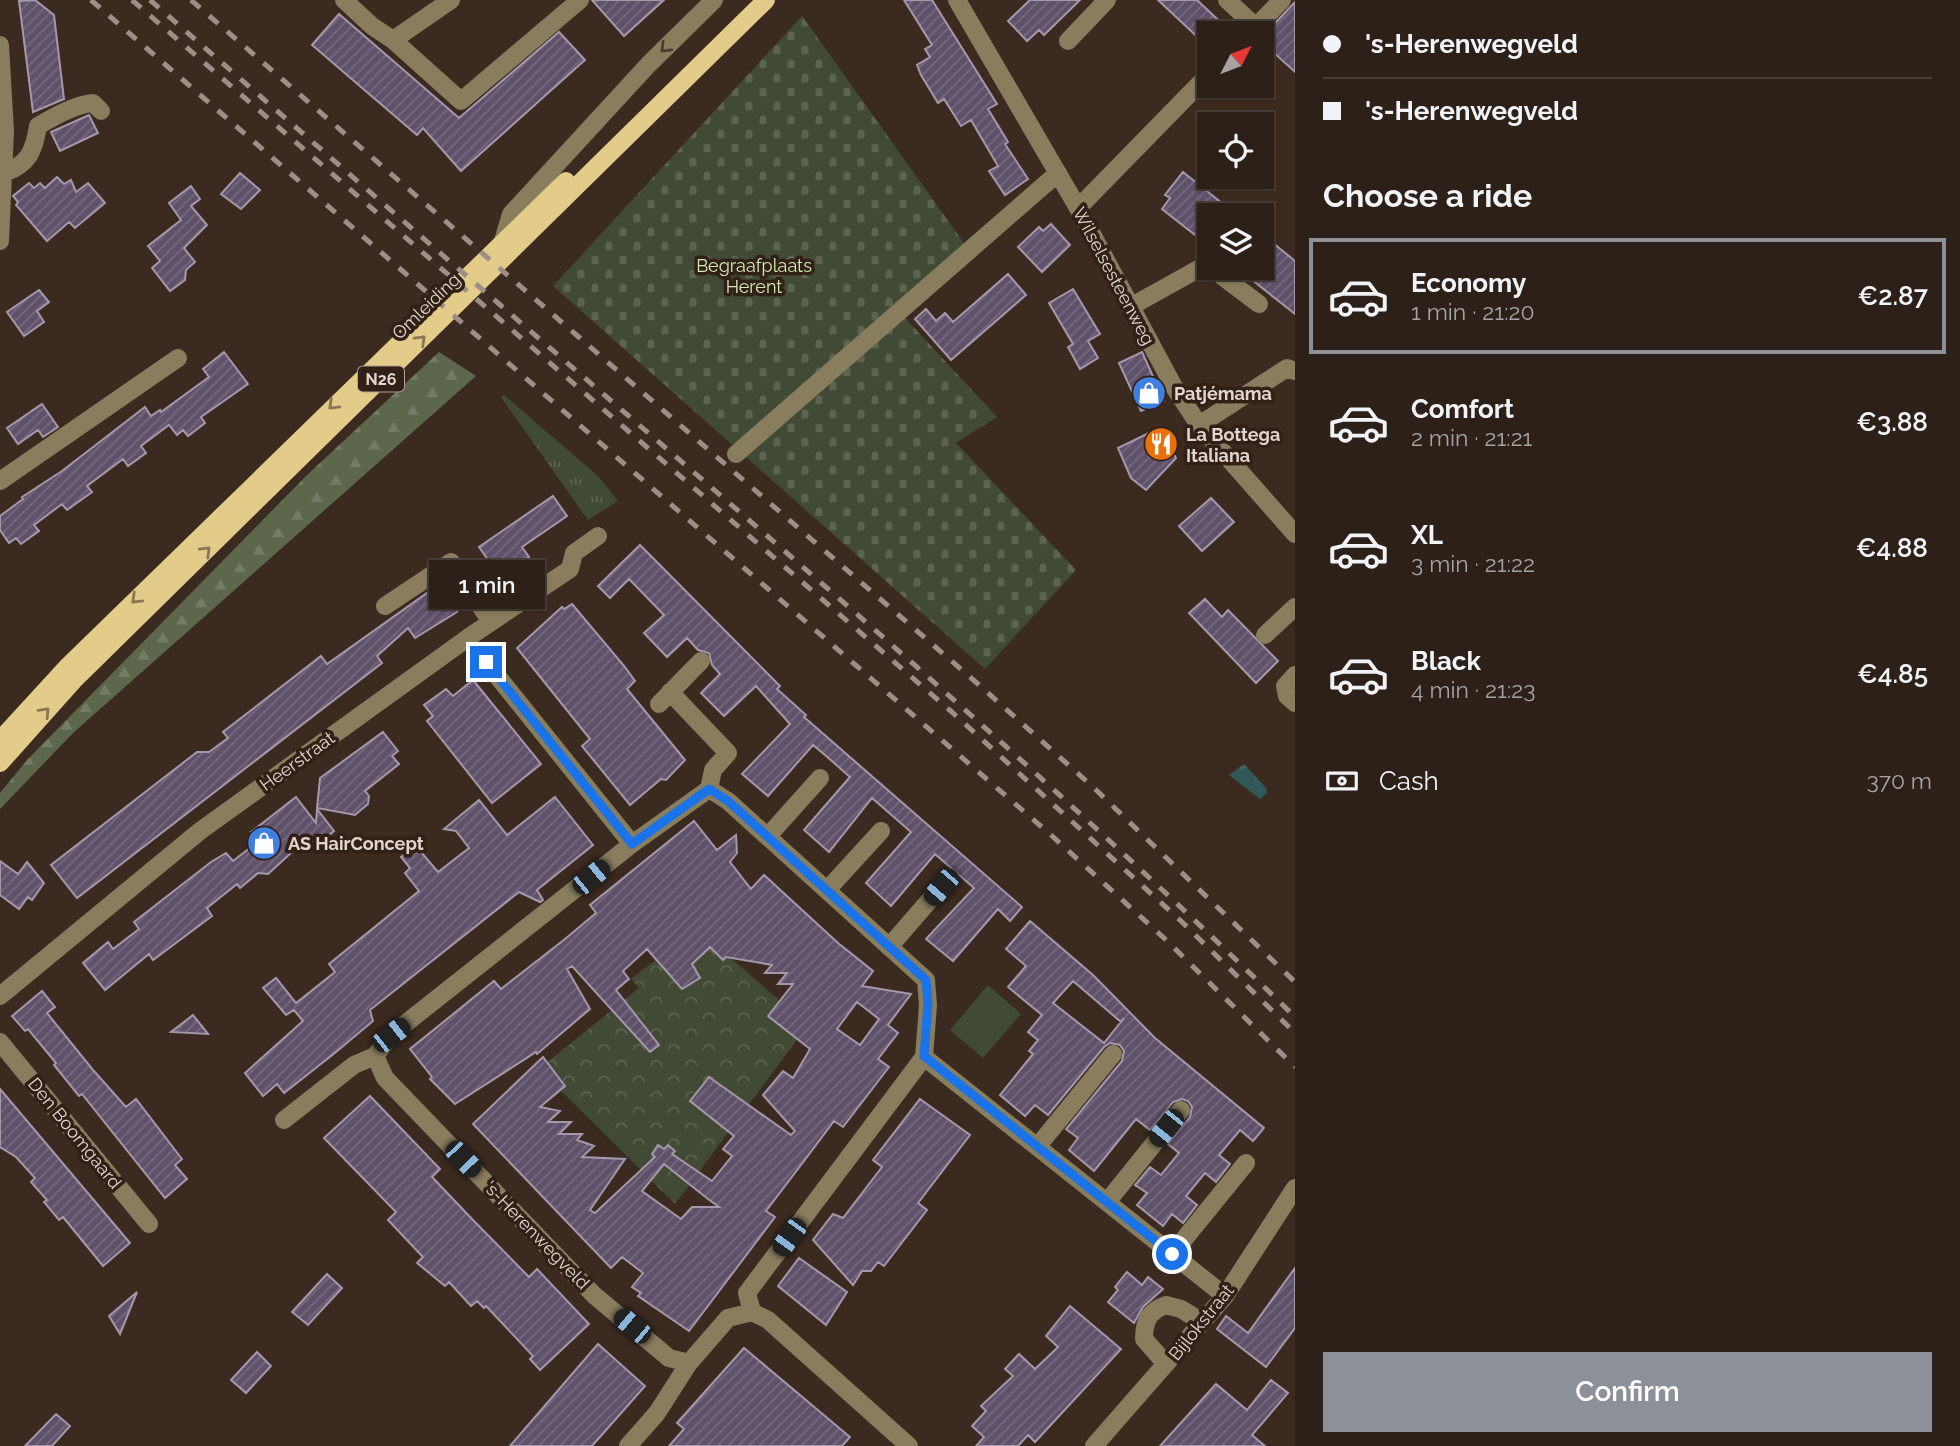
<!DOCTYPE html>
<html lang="en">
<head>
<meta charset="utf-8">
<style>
	:root { --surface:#2c2018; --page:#342821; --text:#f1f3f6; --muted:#a6a3a2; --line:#483e37; --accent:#8c9099 }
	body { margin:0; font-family:Raleway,sans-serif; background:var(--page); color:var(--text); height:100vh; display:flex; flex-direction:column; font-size:26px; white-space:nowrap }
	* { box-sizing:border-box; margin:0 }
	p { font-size:23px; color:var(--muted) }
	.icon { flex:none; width:38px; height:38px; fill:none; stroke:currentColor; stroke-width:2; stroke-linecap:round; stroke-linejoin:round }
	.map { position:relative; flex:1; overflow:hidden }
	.panel { display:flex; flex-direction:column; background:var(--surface); width:665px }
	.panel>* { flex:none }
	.guide { display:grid; align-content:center; height:154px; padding:0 28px; background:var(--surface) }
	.needle { width:46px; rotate:48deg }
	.controls { position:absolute; left:1197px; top:21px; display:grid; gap:14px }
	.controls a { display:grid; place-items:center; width:77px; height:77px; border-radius:0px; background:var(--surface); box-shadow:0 2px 5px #0004,0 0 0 2px var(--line); font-size:35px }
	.end { position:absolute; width:32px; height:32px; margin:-16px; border:9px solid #1a73e8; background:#fff; box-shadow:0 0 0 4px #fff }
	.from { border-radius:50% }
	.bubble { position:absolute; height:49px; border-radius:0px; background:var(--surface); box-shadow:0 2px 5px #0004,0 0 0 2px var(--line); font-size:23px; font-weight:600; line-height:49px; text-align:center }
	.car { position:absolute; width:21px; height:42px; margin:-21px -10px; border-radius:9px; box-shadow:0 0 5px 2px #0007; background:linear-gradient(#222 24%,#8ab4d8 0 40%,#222 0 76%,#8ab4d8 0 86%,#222 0) }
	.guide b { display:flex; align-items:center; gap:24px; height:66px; font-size:26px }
	.guide b+b { border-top:2px solid var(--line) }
	.guide i { width:18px; height:18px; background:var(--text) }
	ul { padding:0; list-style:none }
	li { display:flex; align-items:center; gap:21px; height:116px; margin:0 14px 10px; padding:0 14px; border:4px solid transparent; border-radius:0px }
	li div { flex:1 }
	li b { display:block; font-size:26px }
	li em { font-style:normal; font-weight:600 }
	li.current { border-color:var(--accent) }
	li>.icon { width:63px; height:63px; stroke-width:1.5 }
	h2 { padding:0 28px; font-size:32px; line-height:84px }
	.pay { display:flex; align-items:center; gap:18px; height:77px; padding:0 28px; font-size:26px }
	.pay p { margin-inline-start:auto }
	.primary-button { display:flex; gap:14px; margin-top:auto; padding:14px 28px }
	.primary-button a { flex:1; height:80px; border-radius:0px; background:var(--accent); color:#fff; font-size:28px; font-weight:600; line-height:80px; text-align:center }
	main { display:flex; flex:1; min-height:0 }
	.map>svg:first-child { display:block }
	.grass { fill:url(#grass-tufts) }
	.forest { fill:url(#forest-firs) }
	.cemetery { fill:url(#cemetery-stones) }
	.park { fill:url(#park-crowns) }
	.pitch { fill:#414a34 }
	.water { fill:url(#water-ripples) }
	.building { fill:url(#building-hatch); stroke:#a498ab; stroke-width:2; fill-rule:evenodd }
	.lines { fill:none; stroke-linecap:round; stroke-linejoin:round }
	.minor { stroke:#887d5d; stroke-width:18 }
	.major { stroke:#e3cb89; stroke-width:18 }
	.rail { stroke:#9d8f87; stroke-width:5; stroke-dasharray:12 12; stroke-linecap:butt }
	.oneway { stroke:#4a3c2b }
	.oneway2 { stroke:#8a7650 }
	.route { stroke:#1a73e8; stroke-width:9 }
	.labels { text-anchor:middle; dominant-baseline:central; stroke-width:7; stroke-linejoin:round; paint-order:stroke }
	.shield { fill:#302016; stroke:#ac9f98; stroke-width:2 }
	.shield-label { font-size:16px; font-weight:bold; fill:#e1d6cf }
	.park-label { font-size:18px; fill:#d3e9b3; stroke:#302016 }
	.street-label { font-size:18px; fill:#e1d6cf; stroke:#302016 }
	.poi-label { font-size:18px; font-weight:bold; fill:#e1d6cf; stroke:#302016; text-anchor:start }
</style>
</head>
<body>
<main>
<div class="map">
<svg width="1295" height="1446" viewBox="0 0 1295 1446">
	<defs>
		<pattern id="grass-tufts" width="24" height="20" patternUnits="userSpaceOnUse" patternTransform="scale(1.75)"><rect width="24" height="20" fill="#414a34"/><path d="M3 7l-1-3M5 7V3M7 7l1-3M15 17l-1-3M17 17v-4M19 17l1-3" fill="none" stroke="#5c6350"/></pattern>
		<pattern id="forest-firs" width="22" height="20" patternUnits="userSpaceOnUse" patternTransform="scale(1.75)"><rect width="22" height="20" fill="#5c674b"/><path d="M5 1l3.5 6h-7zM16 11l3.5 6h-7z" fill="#737c64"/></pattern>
		<pattern id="cemetery-stones" width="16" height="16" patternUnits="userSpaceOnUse" patternTransform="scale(1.75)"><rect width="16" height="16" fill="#414a34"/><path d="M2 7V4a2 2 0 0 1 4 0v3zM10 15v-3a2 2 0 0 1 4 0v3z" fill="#5c6350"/></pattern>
		<pattern id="park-crowns" width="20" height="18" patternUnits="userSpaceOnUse" patternTransform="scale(1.75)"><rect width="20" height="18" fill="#414a34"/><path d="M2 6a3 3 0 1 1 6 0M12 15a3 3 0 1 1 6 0" fill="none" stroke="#5c6350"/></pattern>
		<pattern id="water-ripples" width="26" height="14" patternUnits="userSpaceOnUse" patternTransform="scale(1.75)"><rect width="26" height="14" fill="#315858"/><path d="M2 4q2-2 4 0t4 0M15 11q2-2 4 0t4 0" fill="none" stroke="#4f6f6f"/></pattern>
		<pattern id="building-hatch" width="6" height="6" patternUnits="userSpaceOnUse" patternTransform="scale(1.75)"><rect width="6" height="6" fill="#60516a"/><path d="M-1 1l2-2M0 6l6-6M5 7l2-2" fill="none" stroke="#76697e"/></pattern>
	</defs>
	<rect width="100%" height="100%" fill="#3b2a20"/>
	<path class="grass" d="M504 395 599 477 618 501 588 520 501 397Z"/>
	<path class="forest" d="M439 352 476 376 73 733 0 809V793L27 760 306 476Z"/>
	<path class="cemetery" d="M802 16 966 246 905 318 997 417 956 443 1076 570 985 669 553 286Z"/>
	<path class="park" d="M696 928 808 1025 675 1204 539 1069 639 988 631 979Z"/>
	<path class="pitch" d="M988 985 1021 1014 983 1058 950 1030Z"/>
	<path class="water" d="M1244 764 1266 788 1267 793 1260 799 1229 775Z"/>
	<path class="building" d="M35 0 54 15 64 99 33 112 19 1Z
		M592 0H664L624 36Z
		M904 0H932L997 104 988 109 1008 142 1005 144 1028 179 1005 195 989 171 998 166 971 120 961 126 944 99 938 103 921 75 917 65 930 57 925 49 932 45Z
		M1030 0H1080L1044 35 1039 30 1027 41 1008 21Z
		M1158 0H1197L1232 33H1209V48Z
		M1295 2V72L1262 42V37Z
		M339 14 459 118 559 32 585 60 461 171 423 128 417 135 312 45Z
		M89 115 98 133 60 151 51 132Z
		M1183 172 1237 215H1209V246L1162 209 1170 198 1165 195Z
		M240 173 260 190 241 209 221 194Z
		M57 177 64 184 71 180 76 192 88 183 105 203 75 228 69 222 47 241 16 205 18 202 13 196 29 183 34 188 40 183 45 188Z
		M191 186 200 199 191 206 207 225 184 248 195 262 186 270 185 280 170 291 152 268 160 261 148 246 181 220 169 203Z
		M1051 224 1070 245 1042 272 1018 247 1039 227 1043 231Z
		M1262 234 1295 261V314L1237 268H1262Z
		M1008 274 1026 295 951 360 915 319 926 309 936 321 945 313 953 322Z
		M1073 289 1100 334 1088 341 1098 358 1080 369 1068 347 1073 344 1049 303Z
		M39 290 49 302 37 311 44 322 24 336 7 312Z
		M224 352 248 384 201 417 205 423 188 436 183 430 177 435 169 425 141 446 146 453 128 466 123 459 87 486 92 492 67 510 62 504 34 525 39 531 21 544 16 538 9 543 0 530V516L23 499 22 497 62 471 145 407 151 416 160 410 161 412 209 377 203 369Z
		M1142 352 1164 401 1141 411 1119 363Z
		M42 404 58 427 43 437 38 430 18 444 7 428Z
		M1159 428 1176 458 1146 490 1131 478 1118 448Z
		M553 496 567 516 522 547 529 557 500 577 479 547Z
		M1211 498 1234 522 1202 551 1179 526Z
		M640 545 780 686 777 689 806 715 804 717 1022 907 1010 921 998 909 953 961 926 939 974 888 935 854 891 906 866 883 911 832 872 798 829 852 804 830 850 777 825 755 813 745 768 796 742 774 790 724 756 686 724 716 701 693 720 674 712 665 709 653 698 650 687 638 667 657 644 633 664 615 629 579 610 598 598 586Z
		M448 578 465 603 457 612 415 638 408 628 377 656 382 663 77 898 51 865 197 752H209L228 738 223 732 321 656 327 664Z
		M1205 599 1222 617 1228 610 1278 661 1256 683 1189 613Z
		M572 604 625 667 635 681 627 689 685 760 666 780 661 779 630 805 582 746 590 739 517 648 562 607 564 609Z
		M473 680 541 764 492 803 427 721 433 716 424 705 446 689 453 696Z
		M383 732 398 751 392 756 399 764 365 791 369 796 368 804 355 815 317 808 320 778Z
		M296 797 316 823 317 809 334 831 309 851 303 842 268 874 258 873 240 888 237 884 207 908 212 916 153 960 149 954 105 990 83 963 108 942 113 949 139 929 134 922 211 862 226 853 233 861 259 841 251 832Z
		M555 797 593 845 537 890 543 900 540 902 519 892 370 1010 373 1021 336 1052 284 1093 277 1084 263 1096 245 1073 303 1021 294 1010 286 1015 263 988 276 978 296 1003 335 972 329 964 419 891 405 873 410 868 401 857 416 846 438 872 469 848 456 831 444 829 479 800 507 835Z
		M694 821 717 850 736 835 737 853 730 862 751 889 764 875 838 943 873 971 862 986 911 994 888 1025 898 1033 878 1059 889 1067 843 1127 834 1121 801 1165 766 1211 775 1217 689 1331 638 1296 641 1293 632 1287 643 1273 622 1257 611 1268 473 1124 543 1057 565 1086 540 1107 560 1111 548 1122H571L559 1134H582L577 1140 594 1146 582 1157 625 1159 590 1210 595 1213 655 1157 652 1154 658 1145 664 1149 668 1145 675 1151 672 1154 712 1181 732 1156 723 1149 734 1136 690 1101 709 1077 791 1135 795 1131 763 1095 783 1071 793 1078 810 1049 768 1016 793 984H778L787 973H765L772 965 726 957 723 960 710 947 692 964 700 978 682 989 647 949 623 971 629 979 616 990 659 1045 650 1052 572 966 567 969 590 1009 537 1054 536 1052 455 1104 430 1079 432 1077 410 1049 494 981 501 989 565 939 596 913 590 905ZM857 1002 879 1019 860 1045 837 1029ZM664 1164 708 1199 719 1207H692L681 1219 642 1191Z
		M0 861 18 874 27 862 44 883 32 900 28 897 19 909 0 895Z
		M1030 921 1093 975 1155 1038 1264 1128 1253 1141 1240 1130 1219 1155 1230 1164 1216 1182 1205 1173 1186 1196 1197 1205 1183 1223 1172 1214 1163 1226 1137 1205 1147 1193 1135 1185 1150 1167 1161 1175 1179 1153 1168 1144 1190 1117 1192 1107 1188 1101 1182 1099 1173 1102 1150 1130 1136 1119 1094 1171 1069 1150 1078 1138 1066 1129 1122 1061 1124 1051 1120 1045 1110 1043 1104 1047 1048 1115 1035 1105 1025 1116 1000 1095 1033 1054 1029 1051 1038 1040 1028 1032 1042 1015 1008 987 1026 966 1006 949ZM1073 981 1121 1022 1124 1018 1104 1043 1053 1003Z
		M42 991 55 1007 47 1013 93 1070 126 1107 136 1099 182 1159 175 1165 187 1179 165 1198 82 1094 79 1096 54 1065 56 1063 28 1029 25 1031 12 1016Z
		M193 1015 208 1034 171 1032Z
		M0 1089 130 1243 103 1266 63 1217 59 1220 44 1202 47 1200 31 1182 35 1178 16 1157 0 1147Z
		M370 1096 440 1169 432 1177 472 1219 529 1277 537 1269 589 1324 540 1370 530 1359 533 1356 486 1306 484 1308 477 1301 471 1306 449 1282 445 1286 417 1263 423 1257 388 1220 396 1212 324 1138Z
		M920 1099 970 1135 918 1203 927 1210 884 1266 878 1262 871 1271H862L853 1285 813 1240 833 1214 843 1218 882 1167 873 1160Z
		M799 1258 847 1292 826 1325 778 1286Z
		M1295 1268V1328L1266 1367 1217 1329 1226 1316 1248 1333Z
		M1127 1272 1142 1285 1148 1277 1163 1289 1143 1307 1134 1323 1108 1302 1118 1290 1115 1287Z
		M327 1274 342 1288 308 1325 292 1312Z
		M137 1292 120 1334 109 1316Z
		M1070 1306 1121 1349 1035 1442 1028 1435 1018 1446H976L984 1437 972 1426 986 1411 981 1406 1013 1376 1005 1369 1019 1354 1035 1369 1058 1347 1046 1336Z
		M598 1344 645 1386 592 1446H510Z
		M744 1348 850 1437 842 1446H669L684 1429 677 1423Z
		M257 1352 271 1366 246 1393 231 1380Z
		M1271 1380 1288 1393 1252 1435 1265 1446H1160L1216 1384 1247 1410Z
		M56 1414 70 1426 52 1446H25Z"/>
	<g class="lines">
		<path class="minor" d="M344 0 372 26 393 40 451 0
			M957 0 1078 208 1174 387 1199 425 1295 534
			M1227 0 1256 27
			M1250 33 1282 0
			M393 40 461 101 580 0
			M1068 41 1107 0
			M0 45 5 131 0 241
			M4 173C29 164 34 151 38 126 53 117 76 104 93 103L101 111
			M1078 208 1209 74
			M503 241 511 214 648 65 714 0
			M1130 307 1200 268 1214 270 1259 304
			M1199 425 1287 368 1295 371
			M736 454 1058 173
			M0 481 178 358
			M385 606 451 562 491 622
			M1265 635 1295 607
			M486 662 632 844
			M1295 675 1285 686 1287 696 1295 703
			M670 692 728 753 713 770 709 789
			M659 704 701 661
			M768 836 820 778
			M827 890 881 831
			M889 947 941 887
			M0 996 200 831 469 637 570 569 574 553 598 536
			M0 1042 149 1224
			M284 1120 354 1065 375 1056
			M1037 1147 1113 1054
			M1107 1202 1181 1110
			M1172 1254 1246 1163
			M752 1312 747 1293 924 1057
			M1166 1364 1144 1339C1144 1321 1149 1311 1166 1305L1181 1309 1202 1322
			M628 1446 657 1413 689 1363
			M909 1446 768 1320 752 1312 728 1318 689 1363 669 1358 594 1295 385 1078 375 1056 391 1035 632 844 709 789 728 801 926 980 928 1005 924 1057 1225 1296
			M1094 1446 1225 1296 1295 1188"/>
		<path class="major" d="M0 740 66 668 566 181
			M0 763 75 679 766 0"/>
		<path class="rail" d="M91 0 1051 835 1164 938 1295 1067
			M132 0 953 713 1181 921 1295 1033
			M150 0C266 101 382 203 498 303 768 537 1040 767 1295 1017
			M191 0 978 684 1094 788 1295 982"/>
	</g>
	<defs><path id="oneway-chevron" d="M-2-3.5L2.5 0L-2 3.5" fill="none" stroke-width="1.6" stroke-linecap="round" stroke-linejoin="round" transform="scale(1.75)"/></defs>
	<use class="oneway" href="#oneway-chevron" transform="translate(665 48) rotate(135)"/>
	<g class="oneway2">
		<use href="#oneway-chevron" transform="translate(421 340) rotate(-44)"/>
		<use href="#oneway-chevron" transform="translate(333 405) rotate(136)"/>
		<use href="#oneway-chevron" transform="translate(206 551) rotate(-44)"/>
		<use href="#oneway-chevron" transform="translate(136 599) rotate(136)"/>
		<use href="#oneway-chevron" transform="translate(45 712) rotate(-47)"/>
	</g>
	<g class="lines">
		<path class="route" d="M486 662 632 844 709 789 728 801 926 980 928 1004 924 1056 1172 1254"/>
	</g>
	<defs>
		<g id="shop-disc" transform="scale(1.75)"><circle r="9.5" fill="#3f7fe0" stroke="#302016"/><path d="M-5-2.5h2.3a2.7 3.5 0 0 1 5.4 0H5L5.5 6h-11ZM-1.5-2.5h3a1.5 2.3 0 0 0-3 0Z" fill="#fff"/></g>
		<g id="restaurant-disc" transform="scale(1.75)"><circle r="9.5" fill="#e8710a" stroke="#302016"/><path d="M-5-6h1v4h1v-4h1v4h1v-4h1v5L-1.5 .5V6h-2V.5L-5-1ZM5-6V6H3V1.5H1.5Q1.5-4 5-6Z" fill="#fff"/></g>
	</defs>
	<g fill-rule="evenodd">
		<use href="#shop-disc" x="1149" y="393"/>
		<use href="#restaurant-disc" x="1161" y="444"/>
		<use href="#shop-disc" x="264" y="843"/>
	</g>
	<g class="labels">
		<rect class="shield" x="358" y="366.5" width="46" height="25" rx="5"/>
		<g class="shield-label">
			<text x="381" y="379">N26</text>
		</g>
		<g class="park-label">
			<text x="754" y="265">Begraafplaats<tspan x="754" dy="21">Herent</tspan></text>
		</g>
		<g class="street-label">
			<text transform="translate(1114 276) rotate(62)">Wilselsesteenweg</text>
			<text transform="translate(426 306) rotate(-44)">Omleiding</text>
			<text transform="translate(297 761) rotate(-36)">Heerstraat</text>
			<text transform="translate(75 1133) rotate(51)">Den Boomgaard</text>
			<text transform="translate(537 1235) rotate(46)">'s-Herenwegveld</text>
			<text transform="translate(1201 1322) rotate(-51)">Bijlokstraat</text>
		</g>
		<g class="poi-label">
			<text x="1174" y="393">Patjémama</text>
			<text x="1186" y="434">La Bottega<tspan x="1186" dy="21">Italiana</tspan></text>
			<text x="288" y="843">AS HairConcept</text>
		</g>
	</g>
</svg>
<div class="controls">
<a><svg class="needle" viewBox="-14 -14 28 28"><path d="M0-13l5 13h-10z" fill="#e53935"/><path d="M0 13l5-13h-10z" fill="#a6a3a2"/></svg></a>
<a><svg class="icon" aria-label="locate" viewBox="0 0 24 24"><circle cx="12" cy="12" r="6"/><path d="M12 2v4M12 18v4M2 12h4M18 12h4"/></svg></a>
<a><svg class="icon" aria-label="layers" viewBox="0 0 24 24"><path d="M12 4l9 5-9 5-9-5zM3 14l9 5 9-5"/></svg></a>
</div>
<i class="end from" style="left:1172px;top:1254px"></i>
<i class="end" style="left:486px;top:662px"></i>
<div class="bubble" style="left:429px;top:560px;width:116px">1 min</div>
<i class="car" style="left:591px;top:877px;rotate:51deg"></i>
<i class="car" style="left:941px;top:887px;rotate:221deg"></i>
<i class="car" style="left:391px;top:1035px;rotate:52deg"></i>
<i class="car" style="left:1166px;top:1128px;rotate:219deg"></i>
<i class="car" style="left:463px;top:1159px;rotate:136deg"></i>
<i class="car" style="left:789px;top:1237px;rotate:216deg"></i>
<i class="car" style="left:632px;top:1326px;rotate:310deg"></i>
</div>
<section class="panel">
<div class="guide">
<b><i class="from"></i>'s-Herenwegveld</b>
<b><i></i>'s-Herenwegveld</b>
</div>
<h2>Choose a ride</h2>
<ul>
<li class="current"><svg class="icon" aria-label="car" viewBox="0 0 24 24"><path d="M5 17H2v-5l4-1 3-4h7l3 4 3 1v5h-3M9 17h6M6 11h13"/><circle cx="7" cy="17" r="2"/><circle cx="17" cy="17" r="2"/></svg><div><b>Economy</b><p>1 min · 21:20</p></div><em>€2.87</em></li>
<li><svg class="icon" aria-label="car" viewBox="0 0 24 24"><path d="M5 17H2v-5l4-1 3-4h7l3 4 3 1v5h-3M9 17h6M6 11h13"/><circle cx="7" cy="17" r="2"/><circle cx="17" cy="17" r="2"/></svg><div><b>Comfort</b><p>2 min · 21:21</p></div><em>€3.88</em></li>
<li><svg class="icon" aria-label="car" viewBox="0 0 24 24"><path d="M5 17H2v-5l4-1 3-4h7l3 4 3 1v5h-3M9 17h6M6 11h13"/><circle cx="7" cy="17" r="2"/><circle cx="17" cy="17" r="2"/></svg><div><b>XL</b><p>3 min · 21:22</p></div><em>€4.88</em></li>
<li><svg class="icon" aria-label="car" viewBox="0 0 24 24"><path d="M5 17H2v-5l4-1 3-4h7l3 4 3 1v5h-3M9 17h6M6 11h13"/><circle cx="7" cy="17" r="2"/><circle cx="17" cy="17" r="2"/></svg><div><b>Black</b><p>4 min · 21:23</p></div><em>€4.85</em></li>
</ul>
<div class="pay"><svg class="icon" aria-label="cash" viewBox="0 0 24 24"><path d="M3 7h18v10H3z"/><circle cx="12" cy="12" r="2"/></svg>Cash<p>370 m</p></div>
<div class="primary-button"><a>Confirm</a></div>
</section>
</main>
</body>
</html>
